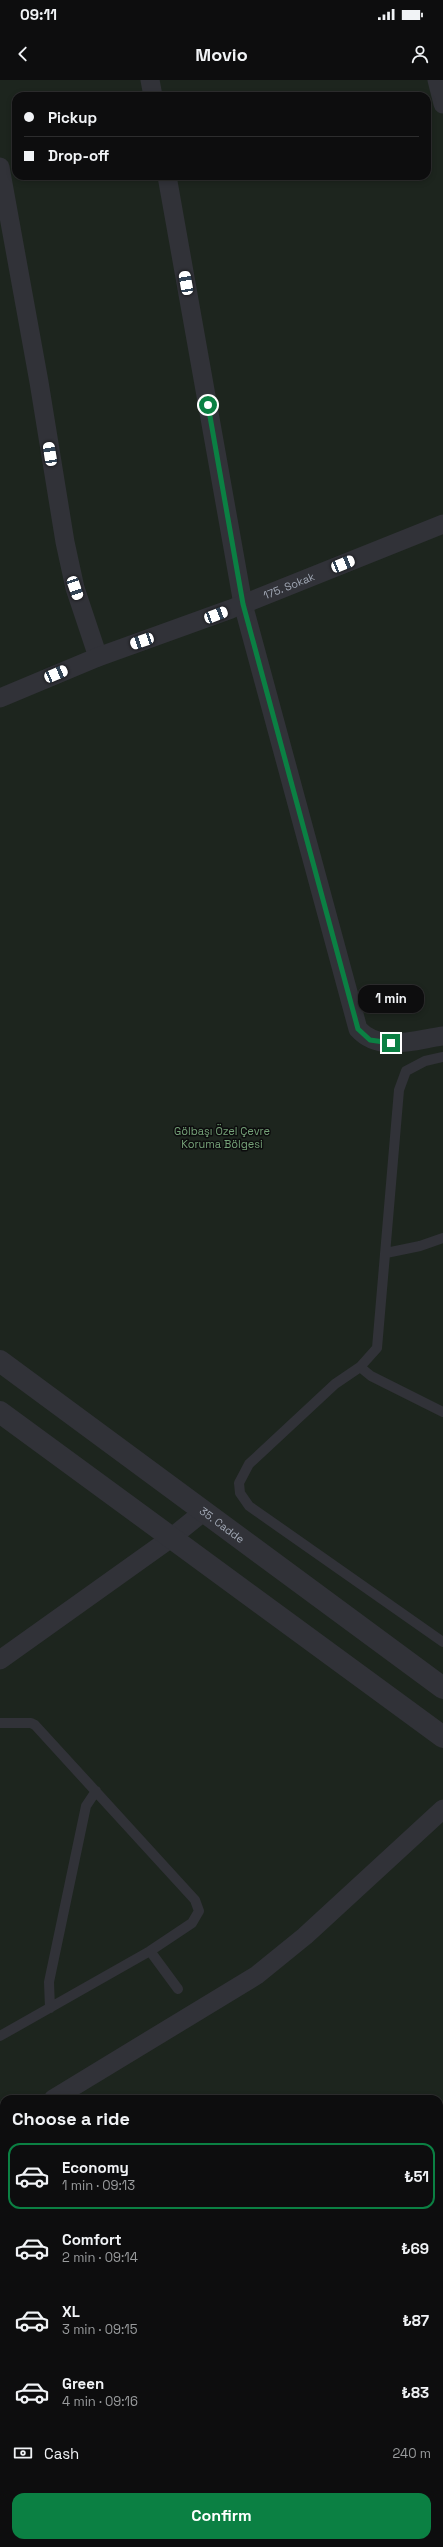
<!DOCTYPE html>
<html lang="en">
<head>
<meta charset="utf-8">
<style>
	:root { --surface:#0d0d0e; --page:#1b1b1c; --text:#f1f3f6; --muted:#9a9c9e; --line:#2d2d2e; --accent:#0b8043 }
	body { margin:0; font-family:"Space Grotesk",sans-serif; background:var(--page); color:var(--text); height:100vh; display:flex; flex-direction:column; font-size:15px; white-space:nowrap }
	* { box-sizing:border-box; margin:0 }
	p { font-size:13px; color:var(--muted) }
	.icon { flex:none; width:22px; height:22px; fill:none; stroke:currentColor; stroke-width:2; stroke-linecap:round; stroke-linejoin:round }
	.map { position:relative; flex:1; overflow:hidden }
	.panel { position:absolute; left:0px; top:2015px; width:443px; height:452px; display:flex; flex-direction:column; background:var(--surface); border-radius:12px 12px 0 0; box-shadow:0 2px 6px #0003,0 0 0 1px var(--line) }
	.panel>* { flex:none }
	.hud { position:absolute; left:12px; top:12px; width:419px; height:88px; border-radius:12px; box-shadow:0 2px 6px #0003,0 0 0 1px var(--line); display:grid; align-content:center; height:88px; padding:0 12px; background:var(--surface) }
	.end { position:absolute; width:18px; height:18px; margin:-9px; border:5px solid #0b8043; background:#fff; box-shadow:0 0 0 2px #fff }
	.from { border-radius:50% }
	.bubble { position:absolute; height:28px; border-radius:12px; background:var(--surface); box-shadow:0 2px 6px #0003,0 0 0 1px var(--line); font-size:13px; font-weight:700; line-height:28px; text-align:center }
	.car { position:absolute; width:12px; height:24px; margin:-12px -6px; border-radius:5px; box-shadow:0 0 3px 1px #0007; background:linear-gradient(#fff 24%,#345 0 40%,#fff 0 76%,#345 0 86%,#fff 0) }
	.hud b { display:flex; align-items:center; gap:14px; height:38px; font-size:15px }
	.hud b+b { border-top:1px solid var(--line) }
	.hud i { width:10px; height:10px; background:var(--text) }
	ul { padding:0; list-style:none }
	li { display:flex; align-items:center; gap:12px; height:66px; margin:0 8px 6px; padding:0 4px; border:2px solid transparent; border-radius:12px }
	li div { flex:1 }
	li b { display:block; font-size:15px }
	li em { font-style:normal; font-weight:700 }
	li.on { border-color:var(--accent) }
	li>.icon { width:36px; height:36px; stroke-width:1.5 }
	h2 { padding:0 12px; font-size:18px; line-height:48px }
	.pay { display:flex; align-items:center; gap:10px; height:44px; padding:0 12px; font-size:15px }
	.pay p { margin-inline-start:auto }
	.button { display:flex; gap:8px; margin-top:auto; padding:8px 12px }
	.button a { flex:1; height:46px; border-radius:12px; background:var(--accent); color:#fff; font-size:16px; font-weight:700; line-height:46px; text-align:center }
	.status { display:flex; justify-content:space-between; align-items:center; height:28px; padding:0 20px; background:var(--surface); direction:ltr }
	.status svg { height:11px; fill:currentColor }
	header { display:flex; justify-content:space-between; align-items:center; height:52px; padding:0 12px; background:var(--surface); font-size:18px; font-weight:700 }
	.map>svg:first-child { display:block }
	.green { fill:#1d251e; fill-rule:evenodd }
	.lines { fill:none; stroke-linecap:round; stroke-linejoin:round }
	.service { stroke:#313238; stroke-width:10 }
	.minor { stroke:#313238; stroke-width:19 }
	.tertiary { stroke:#313238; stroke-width:22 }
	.route { stroke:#0b8043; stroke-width:5 }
	.labels { text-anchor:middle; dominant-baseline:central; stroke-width:3; stroke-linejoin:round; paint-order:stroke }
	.street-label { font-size:11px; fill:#a0a7b4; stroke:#0c0c0d }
	.park-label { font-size:11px; fill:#75a178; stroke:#0c0c0d }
</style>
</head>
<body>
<div class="status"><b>09:11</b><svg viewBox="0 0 49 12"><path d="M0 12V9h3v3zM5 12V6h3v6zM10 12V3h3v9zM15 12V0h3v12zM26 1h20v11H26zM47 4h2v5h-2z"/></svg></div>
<header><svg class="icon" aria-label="back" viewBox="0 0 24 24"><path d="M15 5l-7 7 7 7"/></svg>Movio<svg class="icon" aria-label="person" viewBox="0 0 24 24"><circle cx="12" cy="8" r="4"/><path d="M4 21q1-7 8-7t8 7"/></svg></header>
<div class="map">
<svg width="443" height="2467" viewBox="0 0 443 2467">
	<rect width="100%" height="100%" fill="#111112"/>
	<path class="green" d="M0 0H443V2467H0ZM16 16H427V96H16ZM4 2019H439V2463H4Z"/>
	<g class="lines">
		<path class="service" d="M443 977 425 981 406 991 399 1010 377 1268 360 1287 335 1304 249 1384 239 1403 240 1413 249 1426 443 1562
			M386 1173 420 1166 443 1158
			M360 1287 371 1296 443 1332
			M0 1643H31L35 1645 195 1820 199 1831 192 1843 150 1871 0 1956
			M150 1871 178 1909
			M50 1928 49 1902 86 1726 96 1711
			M439 2353 443 2361
			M439 2397 443 2394
			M112 2463V2467
			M237 2467 241 2463
			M376 2467 380 2463"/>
		<g class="minor">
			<path d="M150 0 153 16"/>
			<path d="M437 0 443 24"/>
			<path d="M0 87 39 302 65 462 75 508 98 577"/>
			<path d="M167 96 243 524 358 949C380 973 414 960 443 956"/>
			<path id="s1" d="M0 618 98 577 231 529 443 444"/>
			<path d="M0 1580 171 1458 203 1432"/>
			<path d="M53 2019 257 1895 305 1856 443 1729"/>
			<path d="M439 2037 443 2034"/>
			<path d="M0 2051 4 2049"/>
			<path d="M439 2300 443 2307"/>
			<path d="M0 2437 4 2432"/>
			<path d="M70 2463 74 2467"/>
		</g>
		<g class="tertiary">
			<path id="s2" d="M0 1281 443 1608"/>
			<path d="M0 1332 443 1657"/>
		</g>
	</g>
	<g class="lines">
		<path class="route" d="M208 325 243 524 358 949 370 960 391 963"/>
	</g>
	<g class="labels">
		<g class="street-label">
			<text stroke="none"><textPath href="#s1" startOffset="310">175. Sokak</textPath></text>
			<text stroke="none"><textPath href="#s2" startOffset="276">35. Cadde</textPath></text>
		</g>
		<g class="park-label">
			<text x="222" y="1051">Gölbaşı Özel Çevre<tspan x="222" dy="13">Koruma Bölgesi</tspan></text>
		</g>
	</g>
</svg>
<i class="end from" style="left:208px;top:325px"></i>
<i class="end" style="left:391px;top:963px"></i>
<div class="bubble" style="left:358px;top:905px;width:66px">1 min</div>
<i class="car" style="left:186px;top:203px;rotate:350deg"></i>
<i class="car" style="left:50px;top:374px;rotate:351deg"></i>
<i class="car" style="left:343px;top:484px;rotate:68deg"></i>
<i class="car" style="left:75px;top:508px;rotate:161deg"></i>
<i class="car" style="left:216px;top:535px;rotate:69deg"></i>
<i class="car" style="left:142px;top:561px;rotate:251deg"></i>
<i class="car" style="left:56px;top:594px;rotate:67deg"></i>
<div class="hud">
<b><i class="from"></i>Pickup</b>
<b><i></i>Drop-off</b>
</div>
<section class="panel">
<h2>Choose a ride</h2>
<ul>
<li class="on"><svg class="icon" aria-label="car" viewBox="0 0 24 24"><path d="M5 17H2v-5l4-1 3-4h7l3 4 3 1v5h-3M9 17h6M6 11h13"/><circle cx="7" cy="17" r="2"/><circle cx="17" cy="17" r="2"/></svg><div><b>Economy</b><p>1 min · 09:13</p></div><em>₺51</em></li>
<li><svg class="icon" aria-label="car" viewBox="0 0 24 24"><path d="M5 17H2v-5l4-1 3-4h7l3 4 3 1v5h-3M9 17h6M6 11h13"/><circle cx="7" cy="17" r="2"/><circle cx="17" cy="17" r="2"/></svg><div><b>Comfort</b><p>2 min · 09:14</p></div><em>₺69</em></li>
<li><svg class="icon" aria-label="car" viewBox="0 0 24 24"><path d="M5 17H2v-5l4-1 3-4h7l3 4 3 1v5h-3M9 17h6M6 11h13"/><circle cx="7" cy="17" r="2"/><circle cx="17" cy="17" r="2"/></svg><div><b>XL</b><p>3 min · 09:15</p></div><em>₺87</em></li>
<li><svg class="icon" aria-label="car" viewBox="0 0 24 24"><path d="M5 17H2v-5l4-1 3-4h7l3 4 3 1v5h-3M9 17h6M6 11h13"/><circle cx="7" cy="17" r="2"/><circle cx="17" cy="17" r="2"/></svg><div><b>Green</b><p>4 min · 09:16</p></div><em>₺83</em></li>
</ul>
<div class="pay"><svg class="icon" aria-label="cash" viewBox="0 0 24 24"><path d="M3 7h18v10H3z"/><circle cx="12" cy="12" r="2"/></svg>Cash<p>240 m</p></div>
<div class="button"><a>Confirm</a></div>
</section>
</div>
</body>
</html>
